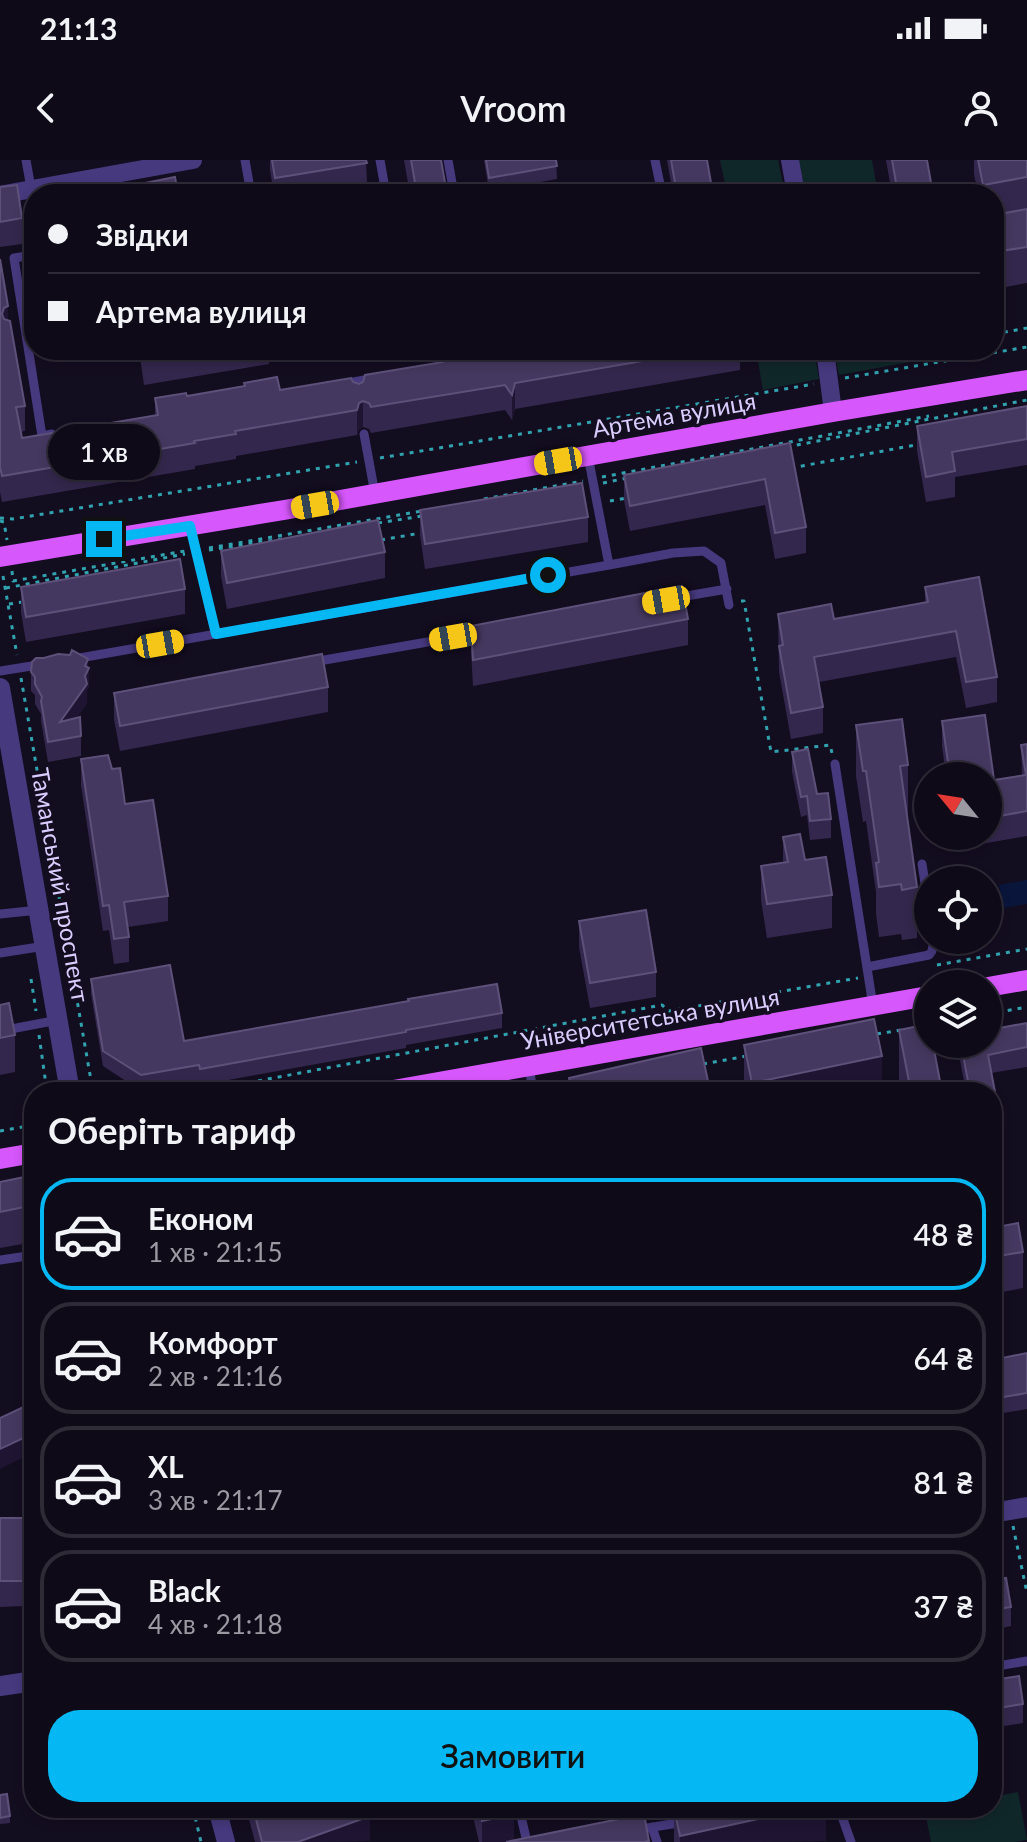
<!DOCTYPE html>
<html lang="uk">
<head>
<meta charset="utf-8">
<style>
	:root { --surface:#0e0a18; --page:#1c1825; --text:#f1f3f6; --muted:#9b9aa2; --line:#2e2b37; --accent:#05b7f2 }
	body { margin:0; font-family:Lato,sans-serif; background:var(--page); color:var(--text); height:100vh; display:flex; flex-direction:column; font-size:30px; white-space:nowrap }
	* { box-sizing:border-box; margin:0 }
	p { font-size:26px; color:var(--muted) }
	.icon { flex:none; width:44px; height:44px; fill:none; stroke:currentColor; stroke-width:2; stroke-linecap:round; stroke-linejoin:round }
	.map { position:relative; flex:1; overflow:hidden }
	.drawer { position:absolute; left:24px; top:922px; width:978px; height:736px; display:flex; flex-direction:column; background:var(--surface); border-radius:32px; box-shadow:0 4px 12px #0003,0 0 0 2px var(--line) }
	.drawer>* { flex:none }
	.guide { position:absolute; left:24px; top:24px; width:980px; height:176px; border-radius:32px; box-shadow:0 4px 12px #0003,0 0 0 2px var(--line); display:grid; align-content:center; height:176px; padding:0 24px; background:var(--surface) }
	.needle { width:52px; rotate:300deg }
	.fabs { position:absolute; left:914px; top:602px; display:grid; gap:16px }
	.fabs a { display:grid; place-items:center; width:88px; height:88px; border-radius:50%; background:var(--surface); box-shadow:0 4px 12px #0003,0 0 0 2px var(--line); font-size:40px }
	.end { position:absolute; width:36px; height:36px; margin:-18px; border:10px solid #05b7f2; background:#111; box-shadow:0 0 0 4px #111 }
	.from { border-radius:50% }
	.bubble { position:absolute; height:56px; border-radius:28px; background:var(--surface); box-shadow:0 4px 12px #0003,0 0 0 2px var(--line); font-size:26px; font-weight:600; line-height:56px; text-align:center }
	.car { position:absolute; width:24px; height:48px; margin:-24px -12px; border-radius:10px; box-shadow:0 0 6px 2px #0007; background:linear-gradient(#f5c518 24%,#345 0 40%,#f5c518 0 76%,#345 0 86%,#f5c518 0) }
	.guide b { display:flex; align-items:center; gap:28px; height:76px; font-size:30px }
	.guide b+b { border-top:2px solid var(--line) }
	.guide i { width:20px; height:20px; background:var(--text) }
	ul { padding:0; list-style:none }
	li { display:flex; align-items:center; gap:24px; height:112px; margin:0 16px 12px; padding:0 8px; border:4px solid var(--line); border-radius:32px }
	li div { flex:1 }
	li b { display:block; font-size:30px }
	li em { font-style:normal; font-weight:600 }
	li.on { border-color:var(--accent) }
	li>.icon { width:72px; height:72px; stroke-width:1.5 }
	h2 { padding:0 24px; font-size:36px; line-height:96px }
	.primary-button { display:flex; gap:16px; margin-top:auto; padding:16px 24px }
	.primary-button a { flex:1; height:92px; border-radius:32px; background:var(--accent); color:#111; font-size:32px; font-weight:600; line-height:92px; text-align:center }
	.status { display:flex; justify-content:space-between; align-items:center; height:56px; padding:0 40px; background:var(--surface); direction:ltr }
	.status svg { height:22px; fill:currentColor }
	header { display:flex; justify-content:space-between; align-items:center; height:104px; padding:0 24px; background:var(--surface); font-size:36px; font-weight:600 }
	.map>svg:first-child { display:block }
	.green { fill:#10272a }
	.water { fill:#0a153c }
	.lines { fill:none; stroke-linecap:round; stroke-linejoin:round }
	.path { stroke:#30a3af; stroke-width:3; stroke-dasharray:4 6; stroke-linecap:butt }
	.service { stroke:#46397e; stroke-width:9 }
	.minor { stroke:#46397e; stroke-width:18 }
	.tertiary { stroke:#46397e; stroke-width:20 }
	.primary { stroke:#d657fb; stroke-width:20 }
	.wall { fill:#34274d }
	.shaded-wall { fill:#1f1533 }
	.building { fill:#453860; stroke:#5d5079; stroke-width:2 }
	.route { stroke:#05b7f2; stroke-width:10 }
	.labels { text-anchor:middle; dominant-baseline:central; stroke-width:7; stroke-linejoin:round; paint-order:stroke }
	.street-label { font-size:24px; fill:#dacdfe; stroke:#130d20 }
</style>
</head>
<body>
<div class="status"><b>21:13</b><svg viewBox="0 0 49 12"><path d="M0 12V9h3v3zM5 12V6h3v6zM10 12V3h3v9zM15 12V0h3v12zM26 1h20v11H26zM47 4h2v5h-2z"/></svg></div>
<header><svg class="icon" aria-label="back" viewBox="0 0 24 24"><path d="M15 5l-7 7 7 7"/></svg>Vroom<svg class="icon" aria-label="person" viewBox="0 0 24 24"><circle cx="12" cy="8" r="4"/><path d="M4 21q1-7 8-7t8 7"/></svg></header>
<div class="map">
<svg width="1027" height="1682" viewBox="0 0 1027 1682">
	<rect width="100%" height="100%" fill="#130d20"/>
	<path class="green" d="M720 0H778L785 34H727Z
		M799 0H872L878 34H805Z
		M756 190H814L819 219 763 230Z
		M834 190H907L910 202 839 215Z
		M1018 1632 1027 1680 1015 1682H931L925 1652 942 1648H992V1637Z"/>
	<path class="water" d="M1027 720V744L1003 748 999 725Z"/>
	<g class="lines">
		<path class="path" d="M994 174 1027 168
			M844 199 899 190
			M845 218 1027 187
			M787 287 1027 240
			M380 298 814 224
			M791 308 921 284
			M602 317 929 256
			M603 323 627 318
			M484 339 583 321
			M610 341 626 338
			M0 358 13 359 357 302
			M0 361 4 362 7 380
			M378 363 422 356
			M381 380 421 373
			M209 388 422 351
			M209 390 288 378
			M12 411 13 421 185 391
			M3 416 17 495
			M6 428 185 394
			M741 441H744L771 592 830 585 832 593
			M9 444 23 442
			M21 518 93 932
			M937 805 1027 789
			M31 819 36 851
			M988 854 1027 847
			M877 874 901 870
			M39 875 47 932
			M703 904 747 896
			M546 931 570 927
			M199 932 662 845 669 851 858 818
			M0 971 34 965
			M1013 1366 1027 1433
			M193 1648 201 1682"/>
		<path class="service" d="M26 0 34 45
			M245 0 251 34
			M380 0 386 34
			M448 0 454 34
			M655 0 662 34
			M34 95 14 98 42 276 52 274
			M343 224 375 218
			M364 274 375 334
			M190 366 216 474
			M609 405 673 393 704 391 721 403 729 445
			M675 438 727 429
			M74 499 609 405 588 296
			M313 502 479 473
			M0 511 44 504
			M835 604 873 846
			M922 704 928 742
			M0 754 39 750
			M0 793 45 786
			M867 807 929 795 932 791 934 780
			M0 871 58 860
			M529 906 533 932
			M0 1100 34 1095
			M992 1507 1027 1501
			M519 1648 527 1682
			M839 1648 851 1682
			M652 1667 657 1682
			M635 1670 684 1662"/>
		<path class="minor" d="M790 0 796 34
			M0 35 193 0
			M825 190 833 252
			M217 1648 226 1682"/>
		<path class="tertiary" d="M0 528 70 932
			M992 1353 1027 1347
			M0 1526 34 1521"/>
		<path class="primary" d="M0 397 284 350 833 252 1027 220
			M988 827 1027 820
			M382 932 928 836
			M0 999 34 993"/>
	</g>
	<path class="wall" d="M270 0H366L367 22 296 34H274L270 10Z
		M404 0H441L447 34H410Z
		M484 0H556L557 19 489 31Z
		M667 0H707L713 34H673Z
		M886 0H927L933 34H892Z
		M974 0H1027V123L994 129V34H978L974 14Z
		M0 27 22 58V84L0 87Z
		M0 99 8 160 25 246V271L21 272 22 278 155 256V238L280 230 353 222 359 224 441 202V190H740V210L515 249 512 260 505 250 371 273 369 269 363 267 359 269 357 275 236 296V299L195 306V309L2 342 0 332Z
		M139 190H269V204L144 225Z
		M1027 246V305L955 317V337L926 342 917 291V266Z
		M790 283 806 367V393L775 399 765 345 630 371 624 340V315Z
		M420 350 588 357V382L425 409 420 375Z
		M221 391 385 392V418L227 449 221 416Z
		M21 427 185 429V454L26 482 21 452Z
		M925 427 997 517V542L966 548 956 497 819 522 823 547V573L791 579 779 512 778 454 834 459 925 442Z
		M688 459V485L473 526 471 491V466Z
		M44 498 88 507 89 527 87 530V543L77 557 81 576V596L48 602 41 561V554L35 544V535L31 531V512Z
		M328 527V552L120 591 114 559V533Z
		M942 561 994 620 1022 615 1021 585 1027 584V676L948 690 946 676H988V616H946L942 586Z
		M856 565 908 605V655L907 656 917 727V778L902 780 901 774 879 777 876 753V732L866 661 863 662 856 616Z
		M792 592 831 659V678L810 680 807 655 801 657 792 612Z
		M81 599 112 609 125 644 168 736V761L128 767 129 777V802L114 804 109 770 103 771 81 625Z
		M783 677 805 700 832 735V768L767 778 761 740V706L783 703Z
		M579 761 656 812V837L590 848 579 787Z
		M91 819 184 881 502 853V868L406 885V888L200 925 199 920 141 931 103 906 91 834Z
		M0 845 15 875V912L0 915Z
		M1027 863V907L991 913 998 948V967L992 968V932H966L959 895V884H988Z
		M899 870 942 932H901L899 922Z
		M744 885 882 932H746L744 922Z
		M34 1015V1082L0 1088V1022Z
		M992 1068 1023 1092V1128L992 1134Z
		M1027 1193V1249L992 1255V1200Z
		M0 1358H34V1495H33L23 1446 0 1447Z
		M992 1420 1011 1447V1466L992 1470Z
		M992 1520 1023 1544V1563L992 1568Z
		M0 1635 10 1656V1663L0 1664Z
		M246 1648H368L370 1681 255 1682Z
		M471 1648H513L514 1680 649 1682H479Z
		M826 1648V1681L674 1682V1649Z"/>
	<path class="shaded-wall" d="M8 146V172L2 154 4 148Z
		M515 223V249L512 260V235Z
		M363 241V267L359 269 357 275V250L359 243Z
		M88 499 89 527 87 530V543L60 581V562Z
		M882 896V932H752V923Z
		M709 926V932H684Z
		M34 1273V1292L0 1309V1289Z
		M809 1648H826V1681L680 1682V1676Z
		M514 1654V1682H482V1661Z
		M370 1656V1681L298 1682Z"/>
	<path class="building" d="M272 0H366L367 3 275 18Z
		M411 0H441L447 34H417Z
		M486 0H556L557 6 489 18Z
		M671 0H707L713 34H677Z
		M892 0H927L933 34H898Z
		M978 0H1027V17L983 25Z
		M175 17 178 34H147L145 23Z
		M17 25 22 58 0 62V27Z
		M1027 49V87L994 92V55Z
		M0 99 8 146 4 148 2 154 4 159 10 161 25 246 16 247 22 278 158 255 155 238 186 233 187 236 245 226 244 223 277 217 280 230 351 218 353 222 359 224 363 222 365 215 443 202 441 190H706L515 223 512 235 505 225 371 247 369 243 363 241 359 243 357 250 235 271 236 274 194 281 195 283 2 316 0 307Z
		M1027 246V279L952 292 955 311 926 317 917 266Z
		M790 283 806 367 775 373 765 319 630 346 624 315Z
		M582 323 588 357 425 384 420 350Z
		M378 360 385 392 227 423 221 391Z
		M180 399 185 429 26 457 21 427Z
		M979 417 997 517 966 522 956 471 814 497 823 547 791 553 779 486 783 485 778 454 831 444 834 459 928 442 925 427Z
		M682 426 688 459 473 500 471 466Z
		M72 490 88 499 85 506 89 508 85 516 87 524 60 562 80 557 81 576 48 582 41 541 42 537 35 524V517L31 512 32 502 36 498H44L58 494 70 495Z
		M322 494 328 527 120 566 114 533Z
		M985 555 994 620 1026 615 1021 585 1027 584V651L988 658V616H950L942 561Z
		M902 559 908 605 900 606 917 727 902 730 901 724 879 727 876 703 879 702 866 611H863L856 565Z
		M808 589 817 634 828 633 831 659 810 661 807 636 801 637 792 592Z
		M108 595 112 609 120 608 125 644 153 640 168 736 124 742 129 777 114 779 109 745 103 746 81 599Z
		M800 674 805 700 826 697 832 735 767 744 761 706 788 702 783 677Z
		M646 750 656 812 590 823 579 761Z
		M170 805 184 881 409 841 408 839 497 824 502 853 406 870V872L200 909 199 905 141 915 103 891 91 819Z
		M9 843 15 875 0 878V845Z
		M874 859 882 896 752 923 744 885Z
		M1027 863V887L988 895 998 948 992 949V932H970L961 884H988V870Z
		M928 864V884H933L942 932H911L899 870Z
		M701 888 709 926 684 932H572L569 918Z
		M523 926 524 932H488Z
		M34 1015V1045L0 1052V1022Z
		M1018 1063 1023 1092 992 1097V1068Z
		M1027 1193V1233L992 1239V1200Z
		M34 1242V1273L0 1289V1258Z
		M0 1358H34V1469H33L23 1421H0Z
		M1006 1418 1011 1447 992 1450V1420Z
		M1019 1516 1023 1544 992 1549V1520Z
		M7 1634 10 1656 0 1658V1635Z
		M253 1648H368L370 1656 298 1682H262Z
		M479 1648H513L514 1654 482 1661Z
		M677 1648H809L680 1676 674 1649Z
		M644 1654 649 1681 644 1682H506Z"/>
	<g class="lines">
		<path class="route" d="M104 379 190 366 216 474 548 415"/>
	</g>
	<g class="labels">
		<g class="street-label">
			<text transform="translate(674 254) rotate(-10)">Артема вулиця</text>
			<text transform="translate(61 725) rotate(80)">Таманський проспект</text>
			<text transform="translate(650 858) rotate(-10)">Університетська вулиця</text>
		</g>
	</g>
</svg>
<div class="fabs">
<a><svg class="needle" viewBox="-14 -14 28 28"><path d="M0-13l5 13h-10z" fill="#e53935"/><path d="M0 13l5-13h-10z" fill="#9b9aa2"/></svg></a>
<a><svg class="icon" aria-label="locate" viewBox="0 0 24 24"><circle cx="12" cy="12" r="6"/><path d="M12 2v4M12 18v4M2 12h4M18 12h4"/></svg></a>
<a><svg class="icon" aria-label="layers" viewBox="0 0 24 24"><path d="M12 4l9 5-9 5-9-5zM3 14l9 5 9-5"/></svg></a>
</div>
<i class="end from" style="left:548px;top:415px"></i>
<i class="end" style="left:104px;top:379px"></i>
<div class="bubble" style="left:48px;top:264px;width:112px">1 хв</div>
<i class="car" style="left:558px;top:301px;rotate:260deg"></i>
<i class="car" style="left:315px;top:345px;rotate:260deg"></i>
<i class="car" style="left:666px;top:440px;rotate:260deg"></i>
<i class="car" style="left:453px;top:477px;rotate:260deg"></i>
<i class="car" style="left:160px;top:484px;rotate:80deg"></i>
<div class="guide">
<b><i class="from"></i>Звідки</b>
<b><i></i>Артема вулиця</b>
</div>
<section class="drawer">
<h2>Оберіть тариф</h2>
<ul>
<li class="on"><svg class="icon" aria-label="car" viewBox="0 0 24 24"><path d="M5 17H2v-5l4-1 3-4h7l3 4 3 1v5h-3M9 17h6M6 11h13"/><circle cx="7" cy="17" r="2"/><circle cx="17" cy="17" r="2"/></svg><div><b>Економ</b><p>1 хв · 21:15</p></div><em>48 ₴</em></li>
<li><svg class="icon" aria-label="car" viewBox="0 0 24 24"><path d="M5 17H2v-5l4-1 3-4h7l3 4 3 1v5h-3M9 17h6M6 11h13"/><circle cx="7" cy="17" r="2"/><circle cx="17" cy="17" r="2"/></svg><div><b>Комфорт</b><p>2 хв · 21:16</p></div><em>64 ₴</em></li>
<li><svg class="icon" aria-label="car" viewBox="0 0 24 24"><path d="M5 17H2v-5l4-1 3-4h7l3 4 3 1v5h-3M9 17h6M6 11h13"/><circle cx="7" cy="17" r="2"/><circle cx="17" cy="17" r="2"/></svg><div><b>XL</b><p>3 хв · 21:17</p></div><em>81 ₴</em></li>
<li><svg class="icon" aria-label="car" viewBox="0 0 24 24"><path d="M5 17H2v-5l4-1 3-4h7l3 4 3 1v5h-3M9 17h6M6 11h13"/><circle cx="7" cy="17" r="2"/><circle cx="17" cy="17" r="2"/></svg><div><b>Black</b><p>4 хв · 21:18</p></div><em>37 ₴</em></li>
</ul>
<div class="primary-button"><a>Замовити</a></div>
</section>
</div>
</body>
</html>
